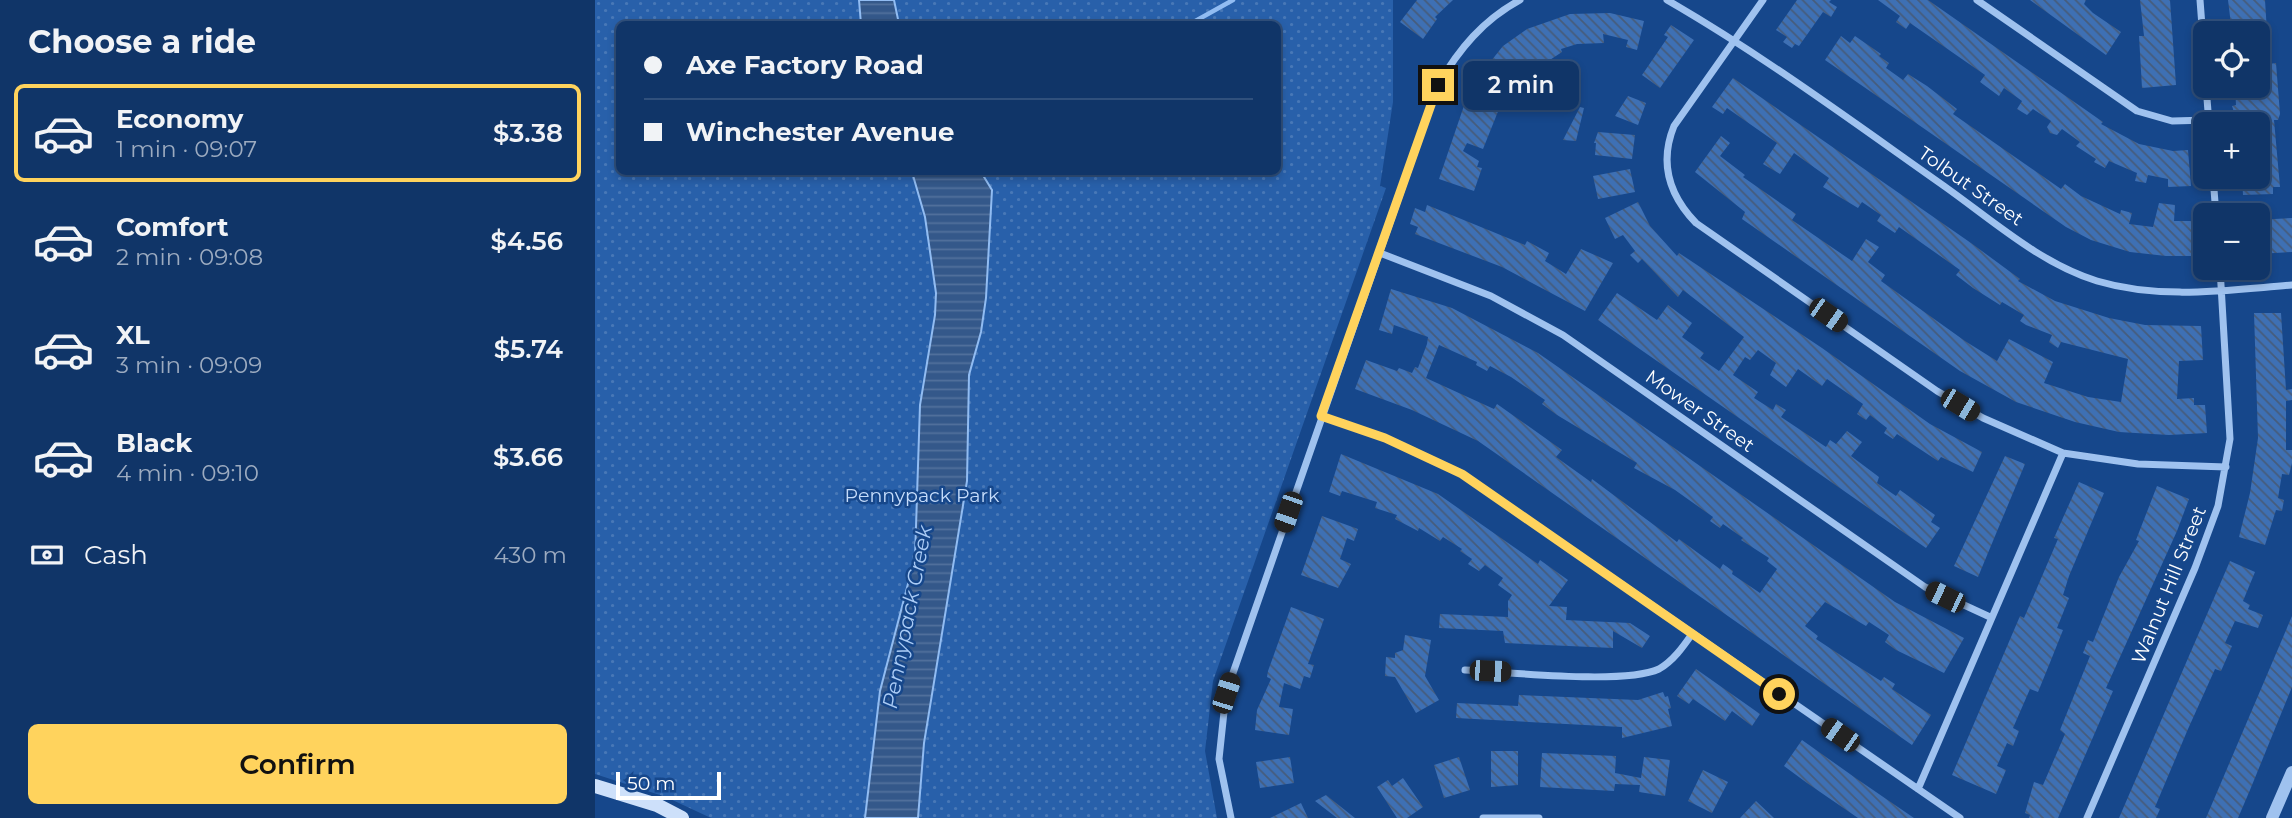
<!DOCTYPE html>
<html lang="en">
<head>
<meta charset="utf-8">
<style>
	:root { --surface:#103568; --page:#193d6e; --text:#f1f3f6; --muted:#9cabc0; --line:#30507c; --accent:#ffd35d }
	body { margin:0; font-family:Montserrat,sans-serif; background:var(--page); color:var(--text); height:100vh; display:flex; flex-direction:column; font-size:26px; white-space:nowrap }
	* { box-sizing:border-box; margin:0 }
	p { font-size:23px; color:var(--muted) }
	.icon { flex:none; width:38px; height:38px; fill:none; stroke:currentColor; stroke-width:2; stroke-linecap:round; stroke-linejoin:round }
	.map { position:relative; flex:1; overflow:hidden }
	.panel { display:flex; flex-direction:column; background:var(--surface); width:595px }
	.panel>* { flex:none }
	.hud { position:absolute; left:21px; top:21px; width:665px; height:154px; border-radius:10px; box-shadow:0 4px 10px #0003,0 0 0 2px var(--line); display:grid; align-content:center; height:154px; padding:0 28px; background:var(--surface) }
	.fabs { position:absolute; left:1598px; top:21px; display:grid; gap:14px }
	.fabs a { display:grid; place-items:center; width:77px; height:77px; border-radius:10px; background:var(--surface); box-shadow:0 4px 10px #0003,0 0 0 2px var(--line); font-size:35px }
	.scale { position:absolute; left:21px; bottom:18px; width:105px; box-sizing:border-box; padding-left:7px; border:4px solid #fff; border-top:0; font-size:19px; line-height:24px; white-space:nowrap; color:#fff; -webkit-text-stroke:5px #16478b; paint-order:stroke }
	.end { position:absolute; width:32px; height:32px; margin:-16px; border:9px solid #ffd35d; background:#111; box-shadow:0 0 0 4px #111 }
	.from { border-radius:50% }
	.bubble { position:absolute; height:49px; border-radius:10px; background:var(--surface); box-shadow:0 4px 10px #0003,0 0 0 2px var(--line); font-size:23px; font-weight:600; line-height:49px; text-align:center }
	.car { position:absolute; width:21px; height:42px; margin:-21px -10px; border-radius:9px; box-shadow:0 0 5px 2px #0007; background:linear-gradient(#222 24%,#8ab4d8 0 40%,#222 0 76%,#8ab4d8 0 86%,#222 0) }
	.hud b { display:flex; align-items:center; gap:24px; height:66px; font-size:26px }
	.hud b+b { border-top:2px solid var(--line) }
	.hud i { width:18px; height:18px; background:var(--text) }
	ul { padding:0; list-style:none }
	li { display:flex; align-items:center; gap:21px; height:98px; margin:0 14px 10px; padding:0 14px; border:4px solid transparent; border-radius:10px }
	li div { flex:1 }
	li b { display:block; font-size:26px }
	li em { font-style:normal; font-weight:600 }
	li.active { border-color:var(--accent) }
	li>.icon { width:63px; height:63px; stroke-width:1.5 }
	h2 { padding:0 28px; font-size:32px; line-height:84px }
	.pay { display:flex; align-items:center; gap:18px; height:77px; padding:0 28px; font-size:26px }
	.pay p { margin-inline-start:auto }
	.primary-button { display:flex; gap:14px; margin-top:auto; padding:14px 28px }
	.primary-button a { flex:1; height:80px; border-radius:10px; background:var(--accent); color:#111; font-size:28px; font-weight:600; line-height:80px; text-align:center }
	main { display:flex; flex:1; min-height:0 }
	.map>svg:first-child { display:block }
	.park { fill:url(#park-dots); fill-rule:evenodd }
	.water { fill:url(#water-rules); stroke:#91bcf2; stroke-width:2 }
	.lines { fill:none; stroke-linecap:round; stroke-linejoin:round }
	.stream { stroke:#91bcf2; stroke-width:4.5 }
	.building { fill:url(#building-back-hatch); fill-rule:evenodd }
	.minor { stroke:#9fc2ef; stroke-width:7 }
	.tertiary { stroke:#9fc2ef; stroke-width:12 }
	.secondary { stroke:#cde0fa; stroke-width:14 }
	.route { stroke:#ffd35d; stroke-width:9 }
	.labels { text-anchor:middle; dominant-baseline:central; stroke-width:5; stroke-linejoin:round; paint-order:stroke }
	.street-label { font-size:19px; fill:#fff; stroke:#16478b }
	.park-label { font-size:19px; fill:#c5dcfb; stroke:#16478b }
	.water-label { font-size:21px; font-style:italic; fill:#abccf6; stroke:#16478b }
</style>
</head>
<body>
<main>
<section class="panel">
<h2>Choose a ride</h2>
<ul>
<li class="active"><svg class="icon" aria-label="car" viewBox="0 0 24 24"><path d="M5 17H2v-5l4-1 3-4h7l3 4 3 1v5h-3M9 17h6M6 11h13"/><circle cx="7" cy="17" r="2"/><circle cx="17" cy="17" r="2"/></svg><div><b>Economy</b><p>1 min · 09:07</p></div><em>$3.38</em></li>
<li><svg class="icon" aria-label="car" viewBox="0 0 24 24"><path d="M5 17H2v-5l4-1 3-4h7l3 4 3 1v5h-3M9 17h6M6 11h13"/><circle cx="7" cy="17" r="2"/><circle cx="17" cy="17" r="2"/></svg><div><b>Comfort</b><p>2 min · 09:08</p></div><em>$4.56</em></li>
<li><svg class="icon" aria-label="car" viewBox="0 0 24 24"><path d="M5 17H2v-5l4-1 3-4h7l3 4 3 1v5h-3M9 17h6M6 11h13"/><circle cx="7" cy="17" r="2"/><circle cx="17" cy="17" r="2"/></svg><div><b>XL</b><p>3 min · 09:09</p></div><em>$5.74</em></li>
<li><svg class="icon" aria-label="car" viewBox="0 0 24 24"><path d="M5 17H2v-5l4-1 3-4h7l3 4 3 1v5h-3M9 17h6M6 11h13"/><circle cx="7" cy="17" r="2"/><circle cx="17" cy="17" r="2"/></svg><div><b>Black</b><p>4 min · 09:10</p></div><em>$3.66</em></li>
</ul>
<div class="pay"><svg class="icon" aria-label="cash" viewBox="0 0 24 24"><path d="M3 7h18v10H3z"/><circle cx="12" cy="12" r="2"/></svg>Cash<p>430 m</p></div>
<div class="primary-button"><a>Confirm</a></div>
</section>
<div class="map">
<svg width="1697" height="818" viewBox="0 0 1697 818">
	<defs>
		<pattern id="park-dots" width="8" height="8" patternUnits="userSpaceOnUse" patternTransform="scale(1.75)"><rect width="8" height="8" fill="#2860aa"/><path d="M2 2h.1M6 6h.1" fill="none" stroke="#4878b7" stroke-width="1.8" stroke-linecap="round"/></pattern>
		<pattern id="water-rules" width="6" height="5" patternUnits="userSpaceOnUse" patternTransform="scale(1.75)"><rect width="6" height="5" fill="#34588a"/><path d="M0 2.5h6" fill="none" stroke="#52719c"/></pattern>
		<pattern id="building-back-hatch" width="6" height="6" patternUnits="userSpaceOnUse" patternTransform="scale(1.75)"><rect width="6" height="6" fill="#3e70b4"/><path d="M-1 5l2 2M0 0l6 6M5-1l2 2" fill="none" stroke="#465c7b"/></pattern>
	</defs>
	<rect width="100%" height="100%" fill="#16478b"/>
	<path class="park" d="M0 0H798V102L785 186 791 188 618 681 610 751 622 818H116L71 797 0 774ZM24 24H682V172H24Z"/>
	<path class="water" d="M264 0H299L304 24H266Z
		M317 172H386L397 190 391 298 386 332 374 375 372 481 329 743 323 818H270L285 691 320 557 325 405 340 315 341 293 330 217Z"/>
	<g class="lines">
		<path class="stream" d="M595 24 638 0"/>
	</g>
	<path class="building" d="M822 0H858L840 17 842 19 828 39 805 22Z
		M1202 0H1236L1234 2 1242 7 1236 17 1228 12 1204 46 1200 44 1197 48 1188 42 1192 37 1181 30Z
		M1283 0H1333L1508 122 1506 124 1544 144 1578 151 1593 150 1596 186 1573 187V179L1553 175 1551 183 1540 181 1542 173 1514 161 1510 168 1499 162 1501 159 1481 146 1485 142 1467 129 1462 135 1455 133 1452 127 1456 121 1438 109 1432 115 1422 109 1427 101 1409 88 1404 96 1385 82 1390 75 1315 23 1311 29 1301 22 1305 16Z
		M1435 0H1491L1489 4 1498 13 1526 32 1511 55Z
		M1545 0H1575L1581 85 1547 88 1544 36H1549Z
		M1633 0H1670L1674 64 1681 63 1685 114 1683 120H1679L1685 187H1678V194L1648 195 1647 177H1662V122L1643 124 1637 106 1641 105 1640 86H1662V33H1637Z
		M1015 13 1049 21 1042 50 1031 47 1033 40 1008 34 1009 43 982 44 966 49 967 52 932 75 929 70 908 96 884 76 908 46 932 29 975 14Z
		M1076 25 1099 40 1065 88 1047 75 1073 37 1069 35Z
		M1246 36 1255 43 1260 36 1286 54 1284 56 1294 63 1291 68 1308 80 1313 74 1332 86 1362 109 1358 114 1466 189 1470 184 1486 196 1525 214 1526 210 1537 213 1534 224 1558 227 1564 203 1580 205 1579 221H1599L1600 256H1571L1535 252 1496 240 1471 227 1230 60Z
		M1138 78 1376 243 1425 279 1423 281 1460 301 1514 318 1550 325 1606 326 1608 360 1584 361 1582 399 1599 398V405H1610L1612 433 1574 435 1524 432 1480 422 1421 402 1365 371 1147 219 1150 212 1100 172 1126 136 1135 143 1125 156 1150 175 1148 177 1201 214 1197 220 1257 261 1271 239 1284 247 1273 262 1290 275 1286 281 1370 341 1402 361 1414 339 1458 362 1449 383 1493 397 1526 402 1533 359 1466 342 1463 348 1454 342 1457 335 1431 325 1425 321 1429 315 1407 302 1405 305 1378 288 1361 275 1365 270 1348 258 1304 227 1300 233 1282 221 1286 215 1267 202 1263 208 1228 187 1234 178 1199 153 1185 174 1168 164 1182 143 1132 108 1128 114 1117 107Z
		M874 91 906 104 888 149 872 143 868 151 884 161 882 167 887 168 879 191 844 179Z
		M1033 96 1051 103 1043 125 1020 116Z
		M985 107 989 108 981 141 968 140Z
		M1003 132 1040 135 1037 159 1000 155 1001 143H999Z
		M1035 169 1040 192 1003 199 998 176Z
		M1043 202 1055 226 1082 256 1084 253 1227 348 1335 424 1387 452 1378 472 1346 457 1343 461 1302 434 1298 439 1289 433 1292 428 1275 415 1271 420 1262 414 1268 404 1232 379 1227 386 1203 369 1191 387 1175 375 1181 363 1163 350 1155 360 1150 357 1138 375 1163 392 1159 398 1178 410 1181 404 1191 410 1186 417 1231 447 1235 440 1241 444 1252 431 1267 442 1256 456 1284 477 1282 483 1301 496 1305 490 1340 515 1336 522 1345 528 1331 548 1003 320 1022 293 1062 320 1073 305 1097 323 1087 337 1109 353 1105 358 1124 371 1149 337 1088 290 1083 297 1047 259 1043 263 1035 255 1040 251 1028 235 1020 239 1010 218Z
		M832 205 930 245 932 241 954 253 950 261 971 274 986 249 1018 263 990 311 907 267 820 234 823 227 815 224 820 208 830 212Z
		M1697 218V252L1662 254V220Z
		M796 289 857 308 943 353 1300 602 1369 638 1349 673 1301 650 1290 642 1294 635 1274 622 1271 626 1230 602 1210 626 1223 636 1221 639 1256 662 1286 681 1289 677 1300 684 1297 689 1336 715 1317 745 883 441 817 410 760 389 771 360 802 371 804 368 817 373 820 367 823 368 832 344 833 337 799 325 797 334 784 330ZM844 345 882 362 881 365 892 371 895 366 916 377 950 400 947 404 962 415 1042 463 1039 468 1080 490 1118 517 1115 521 1125 528 1128 524 1148 538 1146 540 1174 558 1172 561 1182 569 1165 593 1137 574 1138 571 1128 564 1125 569 1084 539 1082 542 997 479 996 482 961 457 967 450 902 404 899 409 831 378Z
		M1659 313H1686L1691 390 1697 389V400L1691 401V450H1697V463L1694 475 1687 474 1683 498 1689 500 1687 511 1681 510 1670 545 1644 537 1655 493 1663 438Z
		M746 454 843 494 943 564 945 560 973 580 954 606 972 607 971 620 1035 623 1055 636 1047 648 1018 631V648L910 643 908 631 844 628 845 614 913 617V601L917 595 903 585 908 578 890 565 884 571 873 564 877 559 865 551 867 549 848 537 845 541 824 528 823 531 800 519 802 515 780 508 782 502 747 491 745 496 734 492Z
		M1410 456 1430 464 1383 577 1359 566Z
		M1484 482 1509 493 1474 576 1468 595 1474 598 1462 628 1468 630 1454 665 1443 692 1435 689 1418 728 1424 731 1418 746 1412 743 1402 766 1411 770 1401 794 1357 775 1425 616 1429 618 1463 539 1459 538Z
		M1562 486 1594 499 1582 531 1511 688 1518 691 1463 818H1434L1435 815 1430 813 1439 782 1448 785 1470 734 1465 730 1495 656 1488 653 1493 640 1498 642 1524 577 1544 541 1541 540Z
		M727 516 763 529 759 541 752 538 745 559 756 564 743 588 706 575Z
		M1635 561 1660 572 1648 601 1655 605 1653 609 1668 615 1663 628 1640 621 1630 643 1637 646 1626 671 1620 669 1593 729 1560 807 1565 809 1561 818H1524Z
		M696 607 729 619 713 664 719 665 715 678 709 676 705 689 689 683 684 707 698 709 694 735 660 730 662 710 676 679 672 677 673 671Z
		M1697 616V687L1655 790 1643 818H1611Z
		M810 635 836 640 830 676 844 700 821 713 800 677 790 676 791 657 800 658V653L808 650Z
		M1101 669 1165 714 1157 726 1137 711 1130 721 1098 699 1094 704 1082 696Z
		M1068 692 1070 697 1073 696 1076 708 1073 709 1077 726 1027 738V727L861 718 862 703 923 706 924 695 1043 700Z
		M1207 740 1262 779 1319 818H1263L1212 783 1189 766Z
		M896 751H923V785L896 787Z
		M947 753 1021 756 1020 773 1046 778 1049 757 1075 760 1070 796 1044 792 1045 785 1020 784 1019 791 945 787Z
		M695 757 699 783 665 788 661 762Z
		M864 757 875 790 849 798 839 765Z
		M1108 770 1133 782 1117 813 1093 801Z
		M808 778 828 807 812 818H802L782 787 793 780 797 786Z
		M731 795 760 818H742L720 801Z
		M1161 801 1179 818H1145Z
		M706 803 713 818H675Z"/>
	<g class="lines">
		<path class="minor" d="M1072 0C1169 56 1258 122 1349 186 1397 220 1446 264 1502 281 1566 300 1632 290 1697 285
			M1168 0 1079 126C1064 163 1074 195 1101 223L1342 391 1388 418 1468 453 1543 464 1631 467
			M1382 0 1542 111 1577 121 1614 120
			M1605 0 1610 66
			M1611 86 1614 124
			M1618 177 1621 215
			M785 253 896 296 968 335 1330 587 1395 617
			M726 416 790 438 867 474 1365 818
			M870 670C914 672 1029 685 1064 669 1078 661 1088 647 1097 634
			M1323 789 1468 453
			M636 818 624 759 631 693 843 85C864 49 888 20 925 0
			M888 818H944
			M1492 818 1600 568 1623 506 1635 439 1625 268"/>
		<path class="tertiary" d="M1677 818 1697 772"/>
		<path class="secondary" d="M0 786 62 805 87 818"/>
	</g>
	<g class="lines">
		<path class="route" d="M843 85 726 416 790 438 867 474 1184 694"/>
	</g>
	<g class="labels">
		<g class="street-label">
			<text transform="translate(1376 186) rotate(35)">Tolbut Street</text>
			<text transform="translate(1105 411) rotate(35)">Mower Street</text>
			<text transform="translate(1574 585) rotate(-68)">Walnut Hill Street</text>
		</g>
		<g class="park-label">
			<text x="327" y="495">Pennypack Park</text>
		</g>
		<g class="water-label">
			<text transform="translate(312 617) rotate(-79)">Pennypack Creek</text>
		</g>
	</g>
</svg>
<div class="fabs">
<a><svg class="icon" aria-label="locate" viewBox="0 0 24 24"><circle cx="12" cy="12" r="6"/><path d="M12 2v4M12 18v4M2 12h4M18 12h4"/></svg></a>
<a>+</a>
<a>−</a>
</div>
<div class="scale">50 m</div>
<i class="end from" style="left:1184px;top:694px"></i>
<i class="end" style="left:843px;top:85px"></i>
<div class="bubble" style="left:868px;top:61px;width:116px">2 min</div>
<i class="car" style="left:1233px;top:315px;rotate:125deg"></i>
<i class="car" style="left:1365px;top:405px;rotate:121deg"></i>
<i class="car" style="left:693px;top:512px;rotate:199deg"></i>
<i class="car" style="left:1350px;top:597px;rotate:296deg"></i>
<i class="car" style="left:895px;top:671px;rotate:92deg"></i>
<i class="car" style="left:631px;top:693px;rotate:18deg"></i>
<i class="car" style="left:1245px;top:735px;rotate:305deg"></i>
<div class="hud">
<b><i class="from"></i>Axe Factory Road</b>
<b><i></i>Winchester Avenue</b>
</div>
</div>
</main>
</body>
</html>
